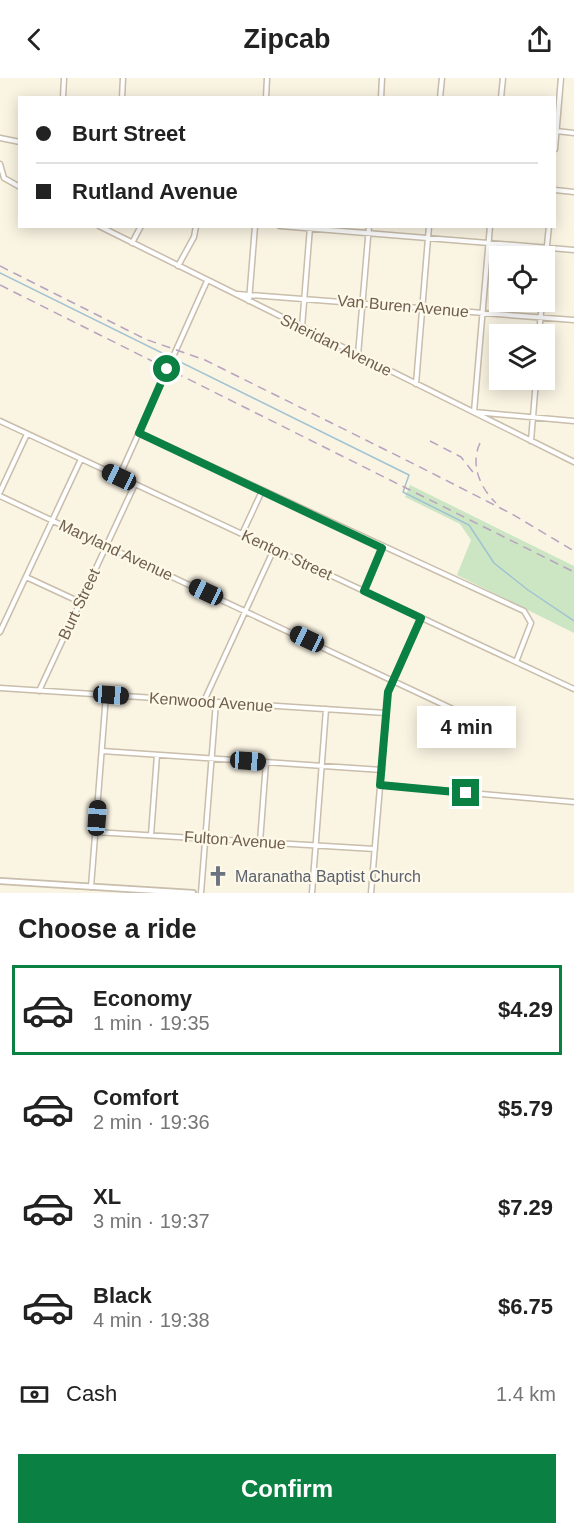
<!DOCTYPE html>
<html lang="en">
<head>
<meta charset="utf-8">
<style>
	:root { --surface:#fff; --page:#f6f6f6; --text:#222; --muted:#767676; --line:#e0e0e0; --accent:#0b8043 }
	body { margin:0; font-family:Helvetica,sans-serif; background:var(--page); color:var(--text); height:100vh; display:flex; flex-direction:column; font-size:22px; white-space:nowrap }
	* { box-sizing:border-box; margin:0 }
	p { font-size:20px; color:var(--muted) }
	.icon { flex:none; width:33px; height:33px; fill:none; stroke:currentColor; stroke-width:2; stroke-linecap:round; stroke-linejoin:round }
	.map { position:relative; height:815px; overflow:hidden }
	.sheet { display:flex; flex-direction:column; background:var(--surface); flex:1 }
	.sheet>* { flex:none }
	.guide { position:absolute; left:18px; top:18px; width:538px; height:132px; border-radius:0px; box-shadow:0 3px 15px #0003; display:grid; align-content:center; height:132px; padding:0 18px; background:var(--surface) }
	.fabs { position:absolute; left:489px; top:168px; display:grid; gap:12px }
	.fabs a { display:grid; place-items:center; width:66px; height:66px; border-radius:0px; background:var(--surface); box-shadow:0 3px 15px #0003; font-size:30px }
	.end { position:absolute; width:27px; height:27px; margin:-14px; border:8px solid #0b8043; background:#fff; box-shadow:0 0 0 3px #fff }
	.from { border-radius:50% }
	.bubble { position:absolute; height:42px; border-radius:0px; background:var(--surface); box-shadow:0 3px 15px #0003; font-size:20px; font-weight:800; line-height:42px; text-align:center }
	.car { position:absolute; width:18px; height:36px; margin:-18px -9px; border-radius:8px; box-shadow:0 0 4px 2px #0007; background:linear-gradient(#222 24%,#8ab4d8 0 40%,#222 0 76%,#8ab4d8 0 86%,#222 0) }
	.guide b { display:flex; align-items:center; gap:21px; height:57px; font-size:22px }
	.guide b+b { border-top:2px solid var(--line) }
	.guide i { width:15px; height:15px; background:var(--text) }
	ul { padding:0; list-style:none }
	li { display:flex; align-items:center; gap:18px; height:90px; margin:0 12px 9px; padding:0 6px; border:3px solid transparent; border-radius:0px }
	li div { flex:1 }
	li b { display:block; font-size:22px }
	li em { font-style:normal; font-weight:800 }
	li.active { border-color:var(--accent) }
	li>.icon { width:54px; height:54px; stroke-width:1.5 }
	h2 { padding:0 18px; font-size:27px; line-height:72px }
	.pay { display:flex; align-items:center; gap:15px; height:66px; padding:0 18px; font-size:22px }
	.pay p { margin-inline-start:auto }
	.cta { display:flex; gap:12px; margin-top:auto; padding:12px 18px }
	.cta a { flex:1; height:69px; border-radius:0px; background:var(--accent); color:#fff; font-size:24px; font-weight:800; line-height:69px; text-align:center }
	header { display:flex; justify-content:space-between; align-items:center; height:78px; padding:0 18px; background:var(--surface); font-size:27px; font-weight:800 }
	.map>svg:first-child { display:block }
	.green { fill:#cce5c3 }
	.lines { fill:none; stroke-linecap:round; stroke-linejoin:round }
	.stream { stroke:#a1c3d2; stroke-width:1.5 }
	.minor-casing { stroke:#c9bdab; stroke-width:7 }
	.tertiary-casing { stroke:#c9bdab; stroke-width:8 }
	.minor { stroke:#fff; stroke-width:4 }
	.tertiary { stroke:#fff; stroke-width:4.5 }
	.rail { stroke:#b8a3c1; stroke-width:1.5; stroke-dasharray:9 6; stroke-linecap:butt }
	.route { stroke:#0b8043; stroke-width:8 }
	.labels { text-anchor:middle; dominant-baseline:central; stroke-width:4.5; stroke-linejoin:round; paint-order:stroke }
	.street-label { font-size:16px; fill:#6f5e4c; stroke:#fdf8e8 }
	.worship-label { font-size:16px; fill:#5b616d; stroke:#fdf8e8; text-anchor:start }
</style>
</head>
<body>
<header><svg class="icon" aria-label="back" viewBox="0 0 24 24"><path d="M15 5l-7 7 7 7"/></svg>Zipcab<svg class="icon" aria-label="share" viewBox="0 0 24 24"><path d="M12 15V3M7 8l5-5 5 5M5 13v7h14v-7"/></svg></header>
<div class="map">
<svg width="574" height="815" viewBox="0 0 574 815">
	<rect width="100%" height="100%" fill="#faf4e3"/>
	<path class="green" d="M410 407 574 488V555L457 497 471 462 460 446 405 419Z"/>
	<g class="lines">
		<path class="stream" d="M0 195 409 397 403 414 469 447 494 485 528 512 574 543"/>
		<g class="minor-casing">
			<path id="minor" d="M63 20 64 0
				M122 20 123 0
				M266 20 267 0
				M381 20 382 0
				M440 20 442 0
				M501 20 503 0
				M556 53 574 55
				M0 60 20 64
				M555 71 561 0
				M0 86 4 100 20 109
				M555 112 574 114
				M99 148 574 384
				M280 148 574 172
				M490 148 474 334 574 343
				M132 165 141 148
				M178 188 194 159 196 148
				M544 196 549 148
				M237 216 574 242
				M249 223 255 148
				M302 249 310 149
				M539 256 542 224
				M358 277 369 148
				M416 306 429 148
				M0 343 574 611
				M139 355 524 533 531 545 516 584
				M531 363 536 302
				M119 399 207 203
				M0 414 27 356
				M0 418 476 642 493 645
				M242 456 262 413
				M26 499 80 524
				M364 513 382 470
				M0 554 81 381
				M0 610 386 635
				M39 613 135 406
				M204 623 274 471
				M466 663 476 642
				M102 673 382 692
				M380 707 574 724
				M95 754 375 771
				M151 757 157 677
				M260 764 266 684
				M91 809 106 617
				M201 815 216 624
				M312 815 326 631
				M371 815 388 614 421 540"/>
		</g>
		<g class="tertiary-casing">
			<path id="tertiary" d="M0 803 193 815"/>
		</g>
		<use href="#minor" class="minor"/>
		<use href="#tertiary" class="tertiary"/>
		<path class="rail" d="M0 188 145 261 205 282 416 387 512 436 574 473
			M0 207 574 494
			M430 363 461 379 476 398
			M480 365C470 386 480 410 496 425"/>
	</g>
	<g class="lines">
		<path class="route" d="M167 291 139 355 382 470 364 513 421 540 388 614 380 707 466 715"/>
	</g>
	<defs>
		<g id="church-bare" transform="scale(1.62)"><path d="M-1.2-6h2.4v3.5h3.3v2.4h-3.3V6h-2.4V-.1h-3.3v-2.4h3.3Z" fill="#6b7280" stroke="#fdf8e8" stroke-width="2.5" paint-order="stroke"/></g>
	</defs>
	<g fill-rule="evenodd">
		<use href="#church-bare" x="218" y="798"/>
	</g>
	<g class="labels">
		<g class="street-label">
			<text transform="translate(403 228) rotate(5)">Van Buren Avenue</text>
			<text transform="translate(336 267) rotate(26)">Sheridan Avenue</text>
			<text transform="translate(116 472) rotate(25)">Maryland Avenue</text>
			<text transform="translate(287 477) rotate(25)">Kenton Street</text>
			<text transform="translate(79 526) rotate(-65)">Burt Street</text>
			<text transform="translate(211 624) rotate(4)">Kenwood Avenue</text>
			<text transform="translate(235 762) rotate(4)">Fulton Avenue</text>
		</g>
		<g class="worship-label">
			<text x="235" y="798">Maranatha Baptist Church</text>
		</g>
	</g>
</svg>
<div class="fabs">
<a><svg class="icon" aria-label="locate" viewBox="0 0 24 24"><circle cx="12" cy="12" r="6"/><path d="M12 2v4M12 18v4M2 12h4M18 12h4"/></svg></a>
<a><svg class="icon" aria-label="layers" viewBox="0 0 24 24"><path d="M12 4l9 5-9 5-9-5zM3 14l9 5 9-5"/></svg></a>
</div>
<i class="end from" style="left:167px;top:291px"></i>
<i class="end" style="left:466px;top:715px"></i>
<div class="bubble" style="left:417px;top:628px;width:99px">4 min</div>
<i class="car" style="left:119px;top:399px;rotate:295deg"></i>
<i class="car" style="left:206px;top:514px;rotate:295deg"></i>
<i class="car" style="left:307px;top:561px;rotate:295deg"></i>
<i class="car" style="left:111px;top:617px;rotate:94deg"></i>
<i class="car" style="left:248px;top:683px;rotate:94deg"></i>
<i class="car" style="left:97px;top:740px;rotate:4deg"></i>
<div class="guide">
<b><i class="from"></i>Burt Street</b>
<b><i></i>Rutland Avenue</b>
</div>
</div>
<section class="sheet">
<h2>Choose a ride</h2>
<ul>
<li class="active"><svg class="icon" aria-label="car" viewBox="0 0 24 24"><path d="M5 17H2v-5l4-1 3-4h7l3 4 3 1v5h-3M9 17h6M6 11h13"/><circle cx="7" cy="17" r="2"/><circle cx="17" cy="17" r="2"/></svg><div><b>Economy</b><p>1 min · 19:35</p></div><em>$4.29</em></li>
<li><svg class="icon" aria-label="car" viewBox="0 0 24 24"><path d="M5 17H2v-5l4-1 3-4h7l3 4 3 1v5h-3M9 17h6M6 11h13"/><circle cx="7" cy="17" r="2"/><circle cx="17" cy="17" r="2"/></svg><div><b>Comfort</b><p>2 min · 19:36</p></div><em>$5.79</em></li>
<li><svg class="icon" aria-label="car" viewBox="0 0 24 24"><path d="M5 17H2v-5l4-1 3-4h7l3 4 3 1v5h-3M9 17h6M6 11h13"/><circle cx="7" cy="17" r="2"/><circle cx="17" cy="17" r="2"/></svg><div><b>XL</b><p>3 min · 19:37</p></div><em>$7.29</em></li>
<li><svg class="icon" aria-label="car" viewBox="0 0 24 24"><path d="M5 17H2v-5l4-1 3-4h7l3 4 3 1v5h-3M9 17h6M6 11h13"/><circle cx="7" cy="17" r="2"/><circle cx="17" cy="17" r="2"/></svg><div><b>Black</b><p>4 min · 19:38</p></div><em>$6.75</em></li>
</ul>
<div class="pay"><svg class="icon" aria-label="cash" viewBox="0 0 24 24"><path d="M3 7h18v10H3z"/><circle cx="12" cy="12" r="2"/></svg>Cash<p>1.4 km</p></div>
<div class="cta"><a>Confirm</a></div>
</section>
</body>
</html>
